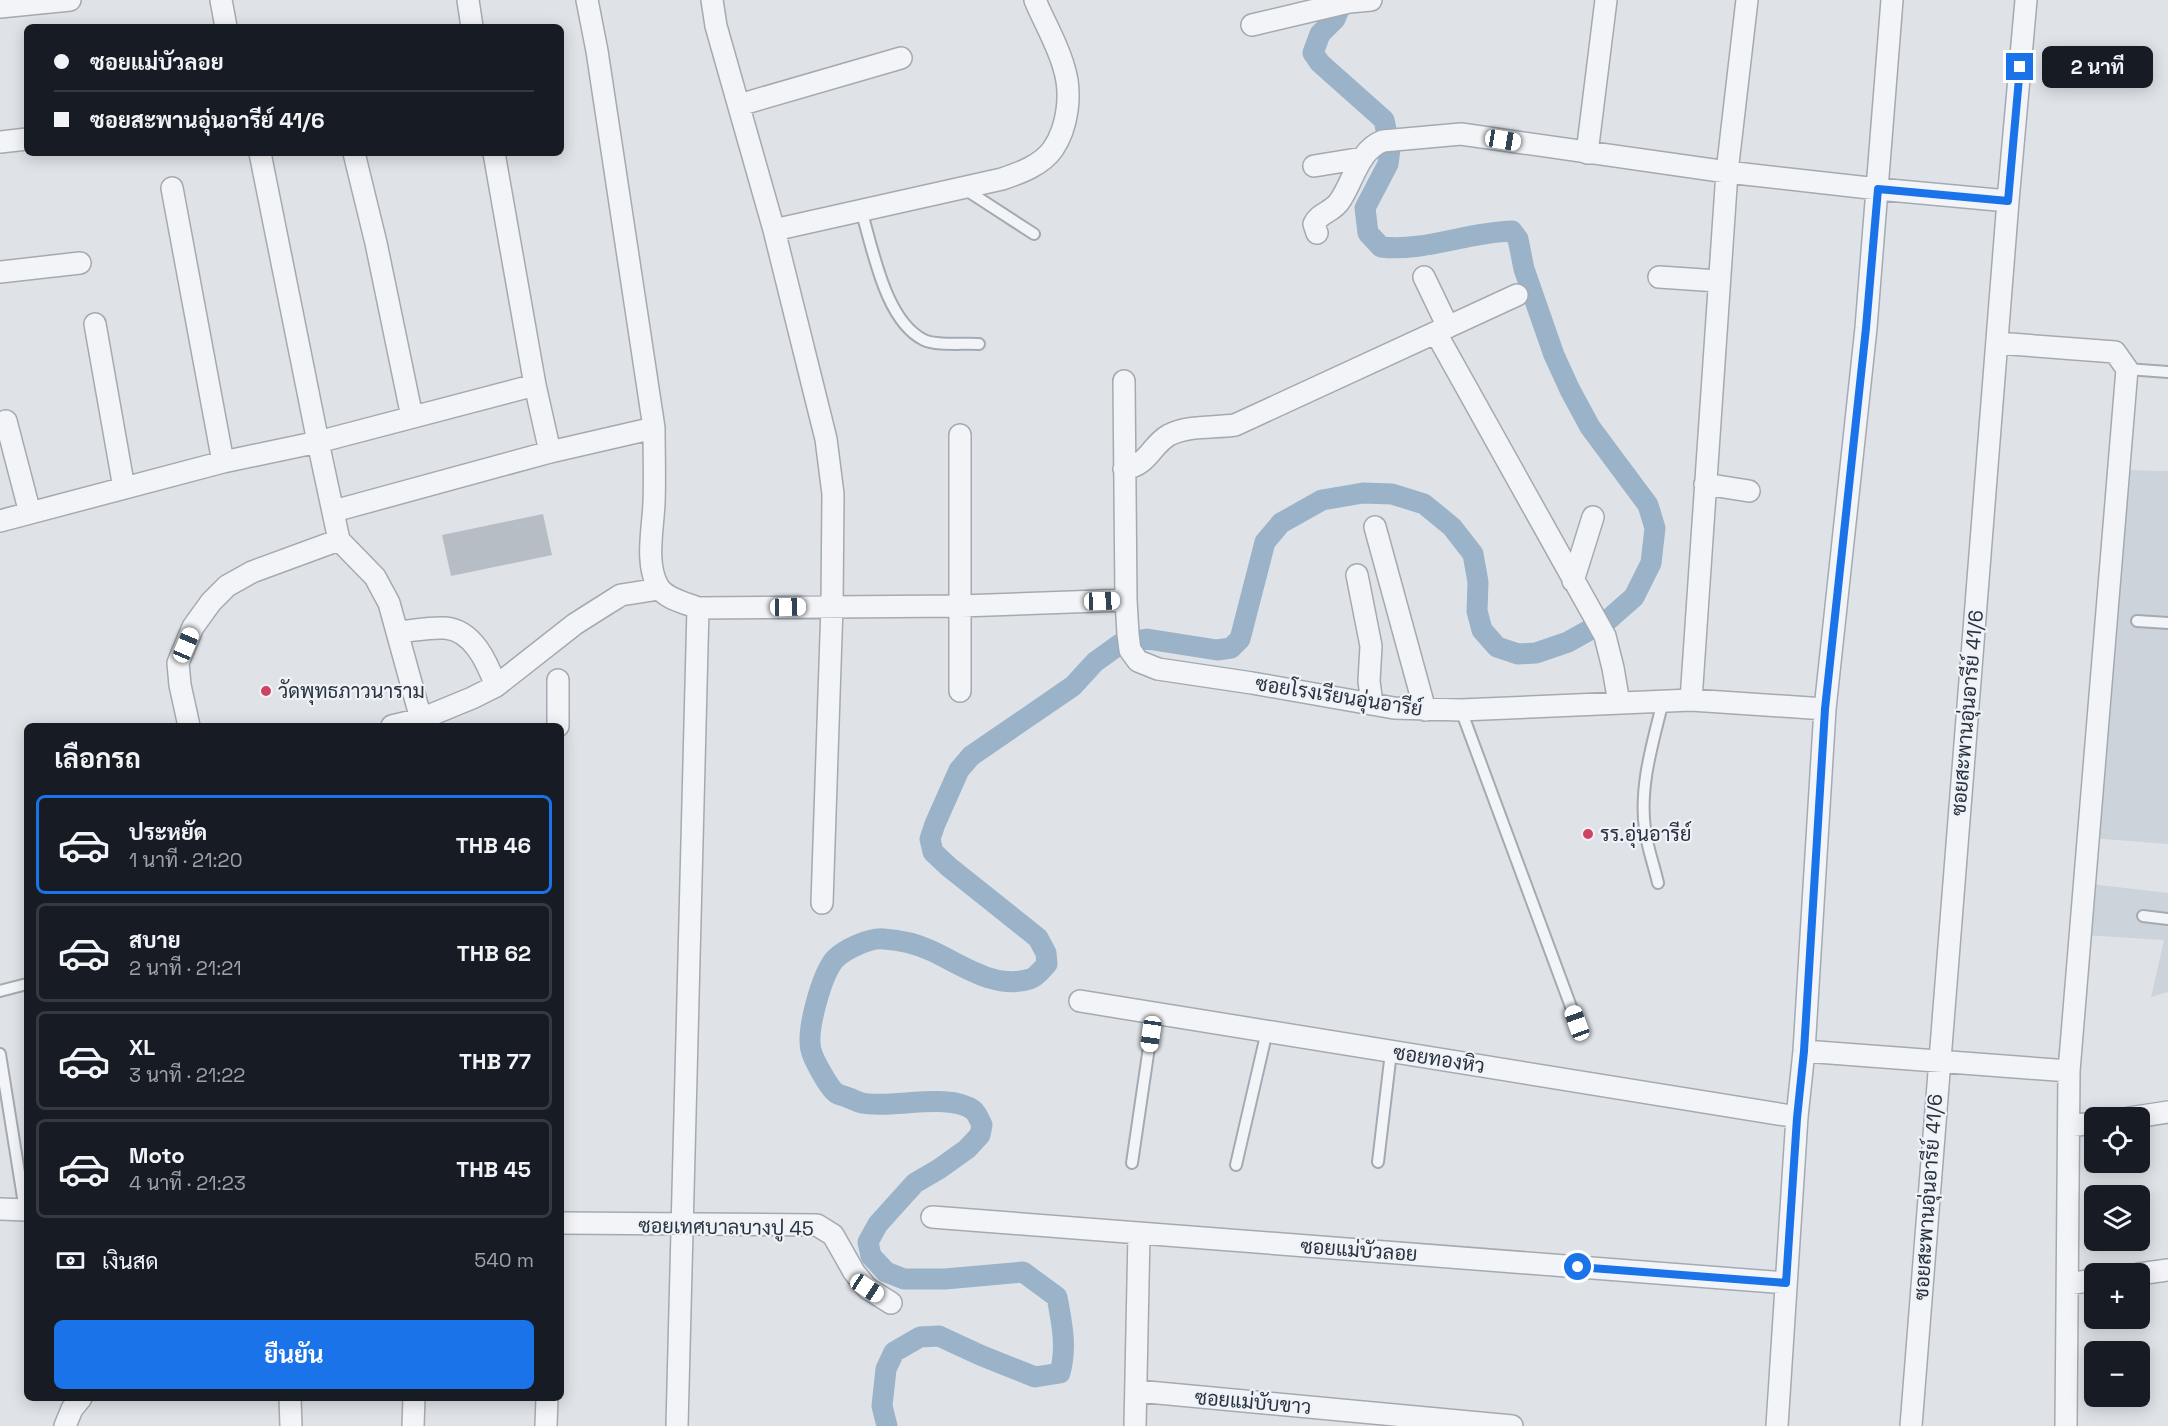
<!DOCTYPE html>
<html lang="th">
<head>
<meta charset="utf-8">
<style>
	:root { --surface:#171b24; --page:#20242c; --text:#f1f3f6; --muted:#9ea1a6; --line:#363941; --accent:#1a73e8 }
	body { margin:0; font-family:"Space Grotesk",Sarabun,sans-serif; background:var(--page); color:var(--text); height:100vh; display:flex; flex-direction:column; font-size:22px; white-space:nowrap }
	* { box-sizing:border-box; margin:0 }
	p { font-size:20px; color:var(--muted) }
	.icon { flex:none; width:33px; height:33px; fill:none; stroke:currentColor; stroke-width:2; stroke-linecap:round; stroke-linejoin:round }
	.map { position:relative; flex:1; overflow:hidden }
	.sheet { position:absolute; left:24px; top:723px; width:540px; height:678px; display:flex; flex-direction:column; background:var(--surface); border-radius:9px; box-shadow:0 3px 15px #0003 }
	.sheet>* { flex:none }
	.guide { position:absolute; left:24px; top:24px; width:540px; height:132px; border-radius:9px; box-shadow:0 3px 15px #0003; display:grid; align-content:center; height:132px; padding:0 30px; background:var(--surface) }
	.buttons { position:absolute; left:2084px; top:1107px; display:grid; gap:12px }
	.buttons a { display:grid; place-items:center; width:66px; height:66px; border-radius:9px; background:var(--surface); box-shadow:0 3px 15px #0003; font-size:30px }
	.end { position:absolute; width:27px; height:27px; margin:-14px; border:8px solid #1a73e8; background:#fff; box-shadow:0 0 0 3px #fff }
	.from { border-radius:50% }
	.bubble { position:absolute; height:42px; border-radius:9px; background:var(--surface); box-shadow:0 3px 15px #0003; font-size:20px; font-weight:700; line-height:42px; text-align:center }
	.car { position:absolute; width:18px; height:36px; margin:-18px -9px; border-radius:8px; box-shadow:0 0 4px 2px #0007; background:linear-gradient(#fff 24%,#345 0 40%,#fff 0 76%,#345 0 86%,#fff 0) }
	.guide b { display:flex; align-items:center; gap:21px; height:57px; font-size:22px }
	.guide b+b { border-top:2px solid var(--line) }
	.guide i { width:15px; height:15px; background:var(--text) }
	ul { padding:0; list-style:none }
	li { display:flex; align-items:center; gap:18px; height:99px; margin:0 12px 9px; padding:0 18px; border:3px solid var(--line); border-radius:9px }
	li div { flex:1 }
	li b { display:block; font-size:22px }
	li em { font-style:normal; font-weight:700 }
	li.current { border-color:var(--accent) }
	li>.icon { width:54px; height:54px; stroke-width:1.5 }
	h2 { padding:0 30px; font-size:27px; line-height:72px }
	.pay { display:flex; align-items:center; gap:15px; height:66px; padding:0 30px; font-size:22px }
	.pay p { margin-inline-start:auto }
	.cta { display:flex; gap:12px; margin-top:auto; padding:12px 30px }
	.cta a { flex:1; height:69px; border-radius:9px; background:var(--accent); color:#fff; font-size:24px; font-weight:700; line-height:69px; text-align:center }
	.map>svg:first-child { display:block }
	.built { fill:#cdd3da }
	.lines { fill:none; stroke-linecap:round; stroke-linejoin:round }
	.canal { stroke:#9ab3c9; stroke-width:21 }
	.building { fill:#b6bdc5 }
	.service-casing { stroke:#a4aab2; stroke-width:14 }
	.minor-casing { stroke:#a4aab2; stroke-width:24 }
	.service { stroke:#f2f4f7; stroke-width:10 }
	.minor { stroke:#f2f4f7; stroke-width:21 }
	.route { stroke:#1a73e8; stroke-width:8 }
	.poi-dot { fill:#ce4361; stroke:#eff2f6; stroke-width:2 }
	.labels { text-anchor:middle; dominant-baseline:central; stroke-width:4.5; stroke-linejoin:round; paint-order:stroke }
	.poi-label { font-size:20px; fill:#283240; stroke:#eff2f6; text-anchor:start }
	.street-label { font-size:20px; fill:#283240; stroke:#eff2f6 }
</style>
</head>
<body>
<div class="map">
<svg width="2168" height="1426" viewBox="0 0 2168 1426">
	<rect width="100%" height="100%" fill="#dfe3e8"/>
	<path class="built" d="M2120 470 2168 471V844L2090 838Z
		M2091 884 2168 893V992L2151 997 2164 940 2083 935Z"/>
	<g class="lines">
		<path class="canal" d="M887 1426 882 1406 886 1369 894 1352 920 1337 939 1336 980 1355 1035 1377 1060 1373C1067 1348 1062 1323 1057 1297L1023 1272 945 1279H904L886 1272 871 1256 868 1242 878 1224 915 1183 939 1169 967 1149 980 1135 982 1125C980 1121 977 1113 973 1110 950 1092 891 1109 862 1103 857 1102 853 1099 849 1098 845 1096 839 1095 836 1093 829 1088 813 1059 811 1050 806 1030 822 974 835 959 845 949 871 937 884 939 901 940 917 944 932 951 962 965 995 990 1030 979 1037 977 1042 969 1047 964L1046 953 1038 938 949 867 933 852 930 839 935 824 959 770 971 756 1073 686 1095 662 1120 644 1147 639 1217 650 1231 648 1240 639 1265 542 1281 523 1322 500 1363 493 1392 494 1424 504 1452 527 1473 554 1478 582 1477 611 1482 630 1497 647 1518 654 1536 653 1568 642 1609 619 1634 597 1651 563 1655 528 1648 505 1590 427 1570 390 1554 355 1524 269 1518 239 1512 231C1468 232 1424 252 1381 247L1368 233 1365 208 1388 164 1390 149 1384 120 1320 63 1313 53 1320 34 1335 19 1343 0"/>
	</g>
	<path class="building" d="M543 514 552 555 451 576 442 535Z"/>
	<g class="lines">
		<g class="service-casing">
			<path id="service" d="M963 188 1034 234
				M861 210C873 249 885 321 924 340 936 346 965 343 979 344
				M2127 369 2168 372
				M2137 621 2168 623
				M1461 710 1577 1023
				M1658 883C1654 865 1647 847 1645 829 1639 786 1653 742 1663 701
				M2143 916 2168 919
				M0 991 27 984
				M0 1054 25 1210
				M1378 1162 1391 1052
				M1132 1163 1154 1013
				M1236 1165 1267 1031"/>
		</g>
		<g class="minor-casing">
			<path id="minor" d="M221 0 226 27
				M468 0 472 27
				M587 0 597 51 654 428C654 453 655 478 654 503 653 528 645 564 658 586 665 599 686 603 698 608L961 606 1126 600
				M712 0 716 26 774 230 826 439 833 494 832 606 822 903
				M0 7 70 0
				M1252 25 1349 2 1371 0
				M739 105 901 58
				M0 142 27 139
				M260 153 318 442 339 540 375 577 389 603 421 719
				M354 153 376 243 412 417
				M494 153 535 385 550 452
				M1587 153 1606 0
				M1314 166 1363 158
				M172 188 223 462
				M774 230 1002 179C1020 173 1042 165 1053 149 1068 127 1072 93 1064 68 1058 45 1044 22 1035 0
				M1317 233 1314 224C1319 213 1332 212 1339 202 1353 183 1358 150 1383 141L1461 134 1727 172 1878 189 2008 201
				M0 272 80 263
				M1424 277 1448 327
				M1659 277 1718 281
				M95 324 124 488
				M1436 333 1605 636 1613 668 1619 703
				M1997 343 2115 352 2127 369 2069 1071 2066 1426
				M1124 381 1126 600 1128 634 1130 650 1138 661 1158 669 1252 683 1394 708 1461 710 1691 700 1825 709
				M6 421 30 513
				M1124 469C1150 464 1150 446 1169 435 1188 425 1214 428 1235 425L1517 295
				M1705 484 1749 491
				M334 511 550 452 654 428
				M0 521 223 462 318 442 535 385
				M1375 527 1425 710
				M1357 575 1371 646 1369 681 1372 704
				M1573 581 1593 517
				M397 632C412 631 429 627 445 628 473 630 487 662 496 686
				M960 691V435
				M1691 700 1727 172 1747 0
				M189 726 180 685 178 663 193 627 211 602 227 586 252 572 339 540
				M392 726 421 719 472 698 496 686 575 624 605 605 621 595 659 589
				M558 726V680
				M1080 1001 1797 1117
				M1804 1051 2069 1071
				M2129 1118 2168 1112
				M2069 1126 2094 1123
				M0 1209 27 1210
				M932 1217 1786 1283
				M561 1223 817 1225 833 1235 854 1272 867 1288 891 1303
				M2139 1274 2168 1270
				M2068 1284 2094 1280
				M1137 1391 1512 1426
				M290 1398 291 1426
				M65 1426 72 1409 81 1398
				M413 1426 414 1398
				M546 1426 547 1398
				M677 1426 698 608
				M1135 1426 1139 1234
				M1777 1426 1797 1117 1804 1051 1825 709 1866 328 1892 0
				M1911 1426 2008 201 2026 0"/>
		</g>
		<use href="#service" class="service"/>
		<use href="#minor" class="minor"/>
	</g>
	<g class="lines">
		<path class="route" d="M1578 1267 1786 1283 1797 1118 1804 1051 1825 709 1866 328 1878 189 2008 201 2020 67"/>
	</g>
	<g class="poi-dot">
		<circle cx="266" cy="691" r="6"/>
		<circle cx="1588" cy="834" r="6"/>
	</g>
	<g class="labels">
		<g class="poi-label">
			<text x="278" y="691">วัดพุทธภาวนาราม</text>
			<text x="1600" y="834">รร.อุ่นอารีย์</text>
		</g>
		<g class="street-label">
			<text transform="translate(1339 696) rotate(9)">ซอยโรงเรียนอุ่นอารีย์</text>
			<text transform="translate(1967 713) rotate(-85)">ซอยสะพานอุ่นอารีย์ 41/6</text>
			<text transform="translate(1439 1059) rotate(9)">ซอยทองหิว</text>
			<text transform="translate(1928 1197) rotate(-86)">ซอยสะพานอุ่นอารีย์ 41/6</text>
			<text transform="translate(726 1227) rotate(1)">ซอยเทศบาลบางปู 45</text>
			<text transform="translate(1359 1250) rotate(4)">ซอยแม่บัวลอย</text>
			<text transform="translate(1253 1402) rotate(5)">ซอยแม่บับขาว</text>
		</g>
	</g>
</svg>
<div class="buttons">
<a><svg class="icon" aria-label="locate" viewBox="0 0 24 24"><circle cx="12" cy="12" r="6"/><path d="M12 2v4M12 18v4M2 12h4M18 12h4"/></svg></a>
<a><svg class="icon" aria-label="layers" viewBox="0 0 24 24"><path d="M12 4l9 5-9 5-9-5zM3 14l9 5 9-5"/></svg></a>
<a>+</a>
<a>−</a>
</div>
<i class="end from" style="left:1578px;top:1267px"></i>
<i class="end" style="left:2020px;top:67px"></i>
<div class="bubble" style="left:2042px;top:46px;width:111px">2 นาที</div>
<i class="car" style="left:1503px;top:140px;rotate:99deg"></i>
<i class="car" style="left:1102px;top:601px;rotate:88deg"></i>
<i class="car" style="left:788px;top:607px;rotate:89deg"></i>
<i class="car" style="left:186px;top:645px;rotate:23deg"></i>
<i class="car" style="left:1577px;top:1023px;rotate:340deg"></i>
<i class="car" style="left:1151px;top:1034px;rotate:188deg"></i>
<i class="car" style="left:867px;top:1288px;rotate:123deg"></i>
<div class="guide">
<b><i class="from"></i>ซอยแม่บัวลอย</b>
<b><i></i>ซอยสะพานอุ่นอารีย์ 41/6</b>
</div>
<section class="sheet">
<h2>เลือกรถ</h2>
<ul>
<li class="current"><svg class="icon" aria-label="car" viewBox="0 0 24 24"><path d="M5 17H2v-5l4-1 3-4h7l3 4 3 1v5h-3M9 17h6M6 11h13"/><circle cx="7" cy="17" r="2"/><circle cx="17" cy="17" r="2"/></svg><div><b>ประหยัด</b><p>1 นาที · 21:20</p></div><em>THB 46</em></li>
<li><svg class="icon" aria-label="car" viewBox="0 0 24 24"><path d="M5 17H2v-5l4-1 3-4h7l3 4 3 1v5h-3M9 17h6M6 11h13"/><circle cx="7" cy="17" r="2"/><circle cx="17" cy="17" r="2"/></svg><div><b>สบาย</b><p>2 นาที · 21:21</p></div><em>THB 62</em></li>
<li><svg class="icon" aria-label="car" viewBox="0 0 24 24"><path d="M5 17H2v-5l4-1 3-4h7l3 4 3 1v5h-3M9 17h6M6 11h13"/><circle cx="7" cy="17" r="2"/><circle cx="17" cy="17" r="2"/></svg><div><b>XL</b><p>3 นาที · 21:22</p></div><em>THB 77</em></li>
<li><svg class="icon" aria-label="car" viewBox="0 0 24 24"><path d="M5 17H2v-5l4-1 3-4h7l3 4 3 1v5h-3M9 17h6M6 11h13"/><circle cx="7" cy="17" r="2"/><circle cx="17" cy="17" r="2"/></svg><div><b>Moto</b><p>4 นาที · 21:23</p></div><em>THB 45</em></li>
</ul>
<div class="pay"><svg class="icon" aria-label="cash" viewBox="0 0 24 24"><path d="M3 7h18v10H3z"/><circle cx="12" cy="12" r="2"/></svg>เงินสด<p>540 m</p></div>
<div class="cta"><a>ยืนยัน</a></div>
</section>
</div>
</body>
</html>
